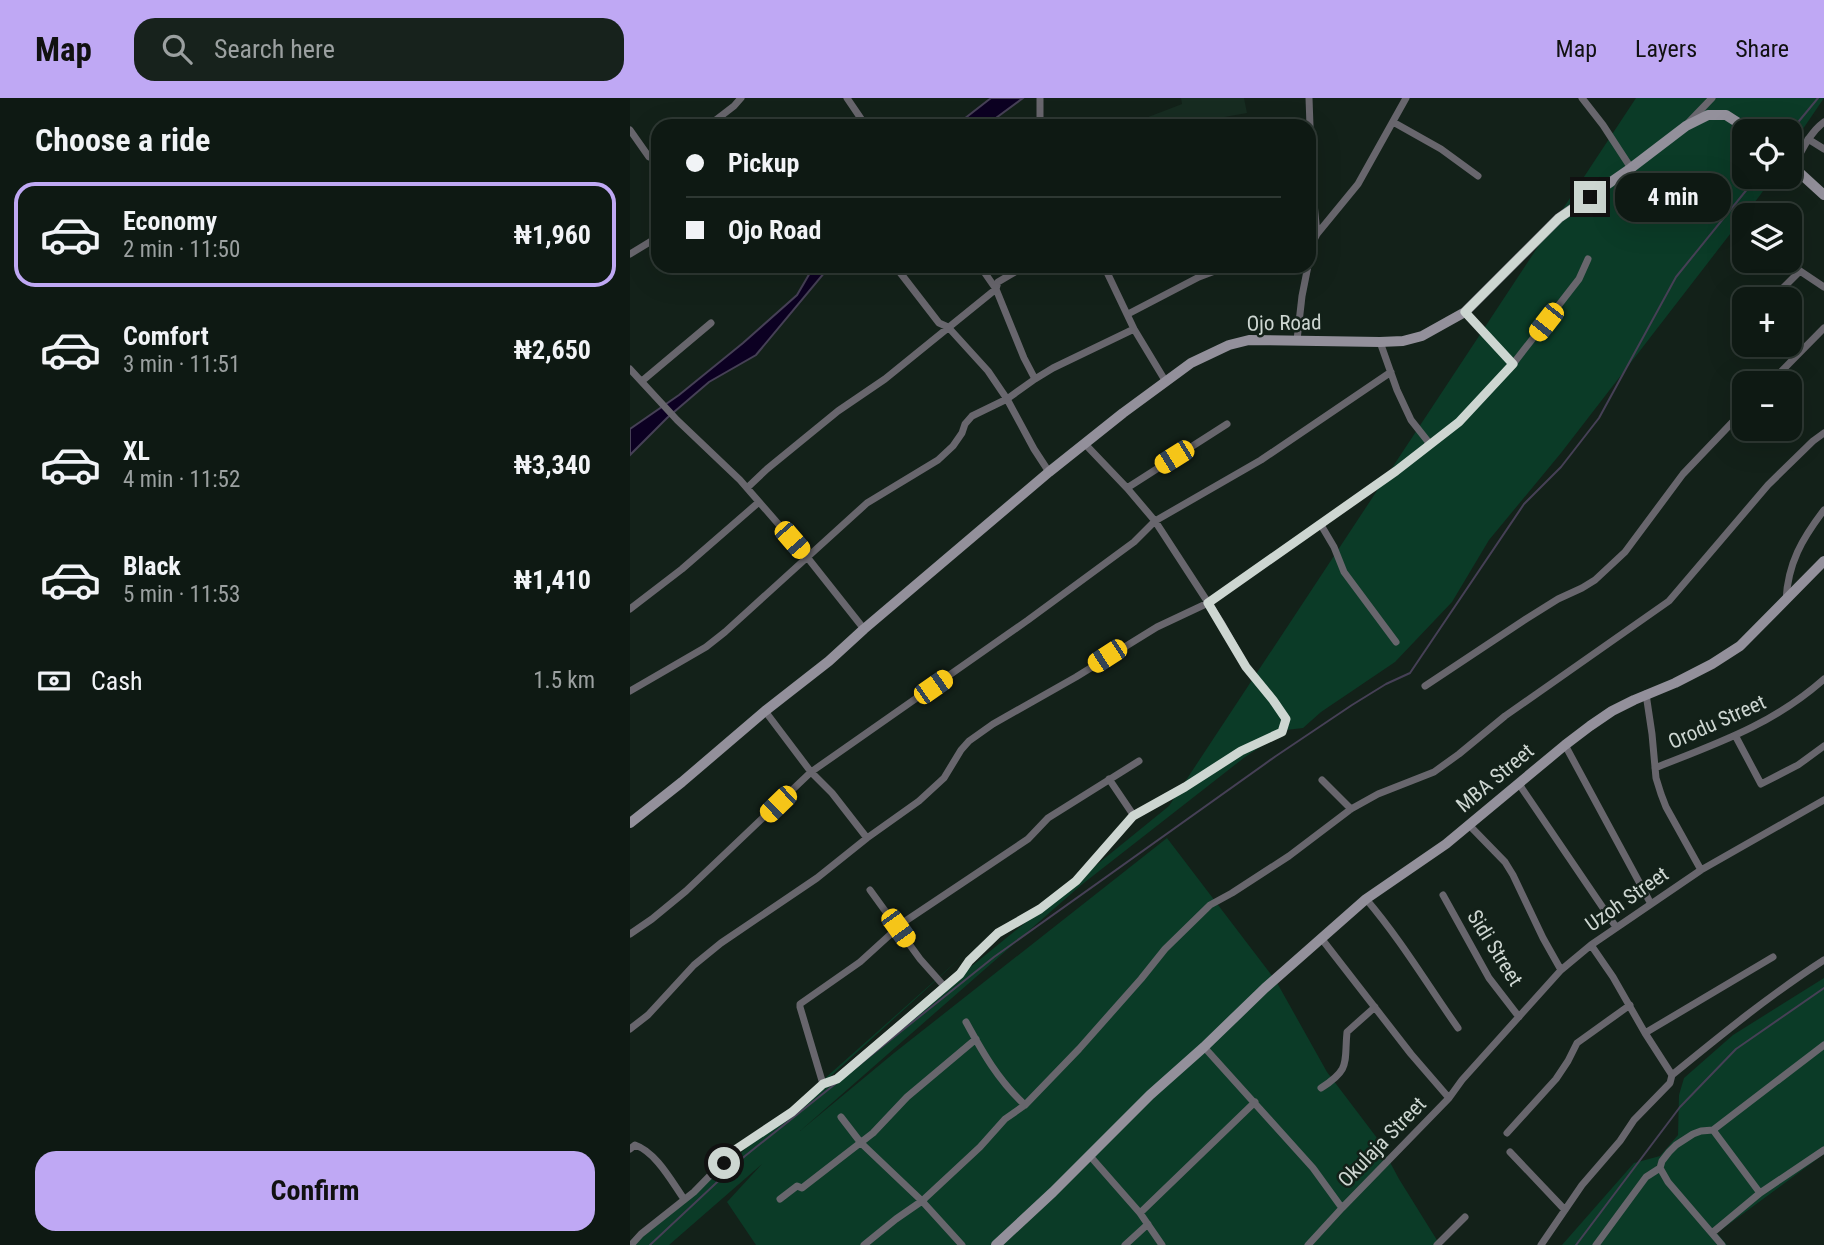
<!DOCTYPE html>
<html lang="en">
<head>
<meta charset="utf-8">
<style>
	:root { --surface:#0e1913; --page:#17221c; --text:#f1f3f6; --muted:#9ba0a0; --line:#2e3833; --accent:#bfa8f4 }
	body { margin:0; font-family:"Roboto Condensed",sans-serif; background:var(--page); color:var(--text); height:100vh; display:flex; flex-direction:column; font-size:26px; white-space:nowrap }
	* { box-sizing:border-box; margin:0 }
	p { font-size:23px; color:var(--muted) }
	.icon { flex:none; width:38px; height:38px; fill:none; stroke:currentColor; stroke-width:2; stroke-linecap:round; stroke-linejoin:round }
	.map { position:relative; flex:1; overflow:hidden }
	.drawer { display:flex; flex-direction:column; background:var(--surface); width:630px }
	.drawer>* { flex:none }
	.banner { position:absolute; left:21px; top:21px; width:665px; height:154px; border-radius:21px; box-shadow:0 7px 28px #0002,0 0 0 2px var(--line); display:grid; align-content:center; height:154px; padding:0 35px; background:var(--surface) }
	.buttons { position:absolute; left:1102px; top:21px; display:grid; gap:14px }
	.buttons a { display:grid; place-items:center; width:70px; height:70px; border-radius:14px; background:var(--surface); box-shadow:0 7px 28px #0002,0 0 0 2px var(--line); font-size:35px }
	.end { position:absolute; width:32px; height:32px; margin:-16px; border:9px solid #cdd6d1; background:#111; box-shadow:0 0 0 4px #111 }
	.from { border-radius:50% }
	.bubble { position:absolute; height:49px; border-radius:21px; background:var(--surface); box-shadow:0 7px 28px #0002,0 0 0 2px var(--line); font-size:23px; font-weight:700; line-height:49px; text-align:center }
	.car { position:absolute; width:21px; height:42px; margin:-21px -10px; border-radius:9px; box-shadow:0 0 5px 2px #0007; background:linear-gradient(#f5c518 24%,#345 0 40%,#f5c518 0 76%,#345 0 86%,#f5c518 0) }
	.banner b { display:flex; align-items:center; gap:24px; height:66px; font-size:26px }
	.banner b+b { border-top:2px solid var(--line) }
	.banner i { width:18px; height:18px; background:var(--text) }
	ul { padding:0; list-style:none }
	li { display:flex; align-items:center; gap:21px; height:105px; margin:0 14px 10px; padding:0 21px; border:4px solid transparent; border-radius:21px }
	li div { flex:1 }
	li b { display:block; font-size:26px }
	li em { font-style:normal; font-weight:700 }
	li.current { border-color:var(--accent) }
	li>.icon { width:63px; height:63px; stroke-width:1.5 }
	h2 { padding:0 35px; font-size:32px; line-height:84px }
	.pay { display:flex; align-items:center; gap:18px; height:77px; padding:0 35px; font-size:26px }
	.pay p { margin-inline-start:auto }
	.action { display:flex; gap:14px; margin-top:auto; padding:14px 35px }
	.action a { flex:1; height:80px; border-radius:21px; background:var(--accent); color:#111; font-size:28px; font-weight:700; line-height:80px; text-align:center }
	header { display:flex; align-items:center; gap:42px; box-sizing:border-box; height:98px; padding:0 35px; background:var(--accent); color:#111 }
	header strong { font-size:33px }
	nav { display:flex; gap:38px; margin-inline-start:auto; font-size:24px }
	.search { width:490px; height:63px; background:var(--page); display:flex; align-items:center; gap:18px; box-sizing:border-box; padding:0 24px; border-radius:21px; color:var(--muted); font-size:26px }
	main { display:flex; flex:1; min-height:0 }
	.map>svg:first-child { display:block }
	.built { fill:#172c21 }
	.green { fill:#0b3b27 }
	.water { fill:#0c0022; stroke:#464056; stroke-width:2 }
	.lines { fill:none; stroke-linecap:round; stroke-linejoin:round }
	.stream { stroke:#464056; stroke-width:2 }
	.street { stroke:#68666d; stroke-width:7 }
	.secondary { stroke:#93909b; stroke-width:10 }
	.route { stroke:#cdd6d1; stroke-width:9 }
	.labels { text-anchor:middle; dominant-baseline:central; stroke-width:5; stroke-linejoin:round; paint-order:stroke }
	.street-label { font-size:21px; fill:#cdd6d1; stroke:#132119 }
</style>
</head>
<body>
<header>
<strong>Map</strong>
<div class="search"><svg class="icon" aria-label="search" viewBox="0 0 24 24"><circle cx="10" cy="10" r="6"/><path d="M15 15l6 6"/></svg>Search here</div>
<nav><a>Map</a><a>Layers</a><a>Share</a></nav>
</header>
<main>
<section class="drawer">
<h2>Choose a ride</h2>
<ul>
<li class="current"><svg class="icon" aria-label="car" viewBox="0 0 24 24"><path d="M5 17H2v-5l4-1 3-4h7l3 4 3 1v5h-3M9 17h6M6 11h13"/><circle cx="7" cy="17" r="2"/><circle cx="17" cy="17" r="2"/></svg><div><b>Economy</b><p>2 min · 11:50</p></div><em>₦1,960</em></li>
<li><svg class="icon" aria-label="car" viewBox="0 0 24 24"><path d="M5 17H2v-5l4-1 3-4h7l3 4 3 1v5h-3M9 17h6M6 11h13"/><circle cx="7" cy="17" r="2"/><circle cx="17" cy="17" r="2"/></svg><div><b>Comfort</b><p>3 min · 11:51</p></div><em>₦2,650</em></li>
<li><svg class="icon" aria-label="car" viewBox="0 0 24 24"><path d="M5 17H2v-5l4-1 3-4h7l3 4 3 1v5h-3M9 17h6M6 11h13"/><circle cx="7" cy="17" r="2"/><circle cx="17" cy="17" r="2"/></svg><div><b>XL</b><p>4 min · 11:52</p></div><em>₦3,340</em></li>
<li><svg class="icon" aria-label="car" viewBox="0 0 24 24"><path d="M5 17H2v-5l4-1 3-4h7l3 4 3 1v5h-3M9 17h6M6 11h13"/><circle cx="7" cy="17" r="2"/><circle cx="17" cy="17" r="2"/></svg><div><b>Black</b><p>5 min · 11:53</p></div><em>₦1,410</em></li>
</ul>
<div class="pay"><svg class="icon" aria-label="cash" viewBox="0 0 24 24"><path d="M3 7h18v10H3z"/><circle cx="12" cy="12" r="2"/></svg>Cash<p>1.5 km</p></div>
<div class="action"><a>Confirm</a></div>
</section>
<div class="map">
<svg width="1194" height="1147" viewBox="0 0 1194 1147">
	<rect width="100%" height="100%" fill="#132119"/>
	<path class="built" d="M551 0H614L617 15 583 21 557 28H495L552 6Z"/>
	<path class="green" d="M1006 0H1194L1160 50V33H1115V79H1142L1131 96 931 355 859 442 822 504 765 564 691 614 673 630 656 632 615 659 450 788 170 1033 264 955 537 740 646 883 697 974 747 1040 769 1081 810 1147H126L97 1104 132 1066 39 1147H0L94 1070 337 854 157 1018 539 708Z
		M1194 880V1056L1087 1135 1097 1147H932L1004 1065 1030 1058 1048 1037 1049 997 1054 980 1103 937Z"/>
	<path class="water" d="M361 0H393L355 28H325Z
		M184 168H200L126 257 79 284 37 320 0 357V331L49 297 113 245 167 197Z"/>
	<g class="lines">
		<path class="stream" d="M1160 34 1188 0
			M20 1147 115 1058 364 859 646 658 722 607 756 586 780 575 894 406 931 369 969 320 1046 179 1127 79
			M946 1147 1050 1009 1106 951 1194 890"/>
		<path class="street" d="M217 0 236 28
			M952 0 973 27 1001 70
			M763 24 811 51 848 78
			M1058 25 1082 0
			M78 28 104 8 111 0
			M410 28V0
			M0 32 19 59 28 62
			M1178 41 1194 51
			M1163 69C1172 53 1179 35 1194 24
			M687 136 728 86 776 0
			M0 156 28 139
			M679 161 681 148 687 136 682 84 679 0
			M1150 163 1170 173 1194 189
			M265 168 309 225 318 229 358 273 377 301 404 351 419 374
			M350 168 366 191 394 260 405 281
			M474 168 504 231 536 284
			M1142 201 1170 173
			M835 214 883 266
			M498 216 569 179 598 168
			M667 242 672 198 678 168
			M750 244 767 292 781 322 800 346
			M0 271 47 322 110 382 177 459 234 531
			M12 283 81 225
			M1140 285 1194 230
			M117 390 137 371 208 313 255 281 366 191 368 184 395 168
			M497 390 597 326
			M691 427 704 449 714 474 766 544
			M1156 502C1158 465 1172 441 1194 412
			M0 511 52 471 129 404
			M795 588 896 521 928 501 952 490 965 482 995 454 1053 376 1115 311
			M0 593 76 549 95 534 237 405 308 362 323 348 332 335 335 326 342 318 377 301 405 281 423 270 504 231
			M1016 596 1022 636 1026 680 1031 696 1036 709 1071 772
			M135 613 181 674 202 695 237 740
			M1106 639 1131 686 1168 667 1194 648
			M935 647 1021 806
			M1025 670C1088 645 1142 627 1194 581
			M479 681 504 718
			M692 682 721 711
			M889 686 986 829
			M839 727 875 764 883 777 913 840 931 872
			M240 792 290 861 314 888
			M813 797 859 880 889 919
			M736 801C771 842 797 886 828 930
			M0 836 22 821 56 793 181 674 398 522 504 444 525 423 631 362 761 274
			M691 840 781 956 819 1000
			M961 847 983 879 1015 935 1042 977
			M336 924C353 955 368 982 395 1007
			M0 931 18 917 64 867 91 845 187 780 237 740 289 703 314 680 331 652 339 643 363 626 446 579 527 529 578 505 766 373 812 337 829 324 883 266 949 181 958 161
			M1015 935 1143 859
			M574 949 683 1070 712 1110
			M193 986 170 909V906L230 864 274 824 398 741 418 720 509 663
			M691 990C721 971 714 965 717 934L745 909
			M211 1019 231 1045 292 1103 332 1147
			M1083 1032 1194 947
			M877 1035 926 981 938 963 947 945 1000 907
			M0 1051 5 1047C26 1054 42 1084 54 1101
			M880 1054 935 1112
			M460 1058 510 1115 532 1147
			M1030 1070 1038 1084 1092 1147
			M150 1101 167 1088 172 1090 243 1035 277 999 346 941
			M510 1115 625 1004
			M1082 1135 1130 1095 1194 1052
			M1 1147 11 1136 64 1094 105 1052 162 1014 193 986 207 980 330 875 339 863 368 835 410 811 446 783 504 718 555 689 611 653 652 634 656 621 643 602 616 569 592 526 525 423 497 390 455 346
			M234 1147 266 1121 292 1103 350 1049 375 1021 395 1007 449 951 511 881 535 851 580 807 602 795 659 758 721 711 748 696 804 674 829 656 875 618 1039 503 1138 387 1183 343 1194 335
			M495 1147 518 1126
			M678 1147 712 1110 819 1000 832 982 931 872 961 847 1071 772 1194 702
			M807 1147 835 1119
			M911 1147 952 1087 990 1043 1004 1022 1040 985 1042 977C1091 937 1140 897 1194 862
			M966 1147 1016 1079 1030 1070 1032 1063 1039 1054 1046 1047 1063 1036 1071 1033 1083 1032 1130 1095"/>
		<path class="secondary" d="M1160 66 1194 97
			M0 725 52 684 135 613 199 563 234 531 419 374 493 315 561 265 599 247 619 242 750 244 773 243 792 238 835 214 929 120 1001 70 1056 28 1078 17H1096L1121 33
			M366 1147 423 1094 520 997 574 949 635 890 736 801 816 746 935 647 960 628 982 613 1004 602 1045 585 1082 566 1110 548 1194 463"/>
	</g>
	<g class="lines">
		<path class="route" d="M94 1065 105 1052 162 1014 193 986 207 981 330 876 339 863 368 835 410 811 446 783 503 718 555 689 611 653 652 634 656 621 643 602 616 569 578 505 766 373 829 324 883 266 835 214 929 120 960 99"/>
	</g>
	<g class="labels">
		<g class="street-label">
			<text transform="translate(654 225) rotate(-1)">Ojo Road</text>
			<text transform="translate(1087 624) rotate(-24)">Orodu Street</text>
			<text transform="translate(865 680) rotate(-40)">MBA Street</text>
			<text transform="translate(997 801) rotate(-35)">Uzoh Street</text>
			<text transform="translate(865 850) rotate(58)">Sidi Street</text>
			<text transform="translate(752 1044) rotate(-46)">Okulaja Street</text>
		</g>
	</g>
</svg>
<div class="buttons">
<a><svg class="icon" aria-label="locate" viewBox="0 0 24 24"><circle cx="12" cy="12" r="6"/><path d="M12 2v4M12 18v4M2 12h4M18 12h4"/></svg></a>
<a><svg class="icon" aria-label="layers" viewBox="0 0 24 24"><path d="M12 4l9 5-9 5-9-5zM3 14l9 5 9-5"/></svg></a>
<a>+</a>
<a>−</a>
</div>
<i class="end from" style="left:94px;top:1065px"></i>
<i class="end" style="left:960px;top:99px"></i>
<div class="bubble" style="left:985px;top:75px;width:116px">4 min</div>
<i class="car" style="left:916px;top:224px;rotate:218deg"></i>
<i class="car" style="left:544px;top:359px;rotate:238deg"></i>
<i class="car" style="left:162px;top:442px;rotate:139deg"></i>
<i class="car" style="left:477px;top:558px;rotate:237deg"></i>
<i class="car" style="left:303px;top:589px;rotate:55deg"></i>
<i class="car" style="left:148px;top:706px;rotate:226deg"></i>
<i class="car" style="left:268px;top:830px;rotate:144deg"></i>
<div class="banner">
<b><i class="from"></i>Pickup</b>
<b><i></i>Ojo Road</b>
</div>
</div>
</main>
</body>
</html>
